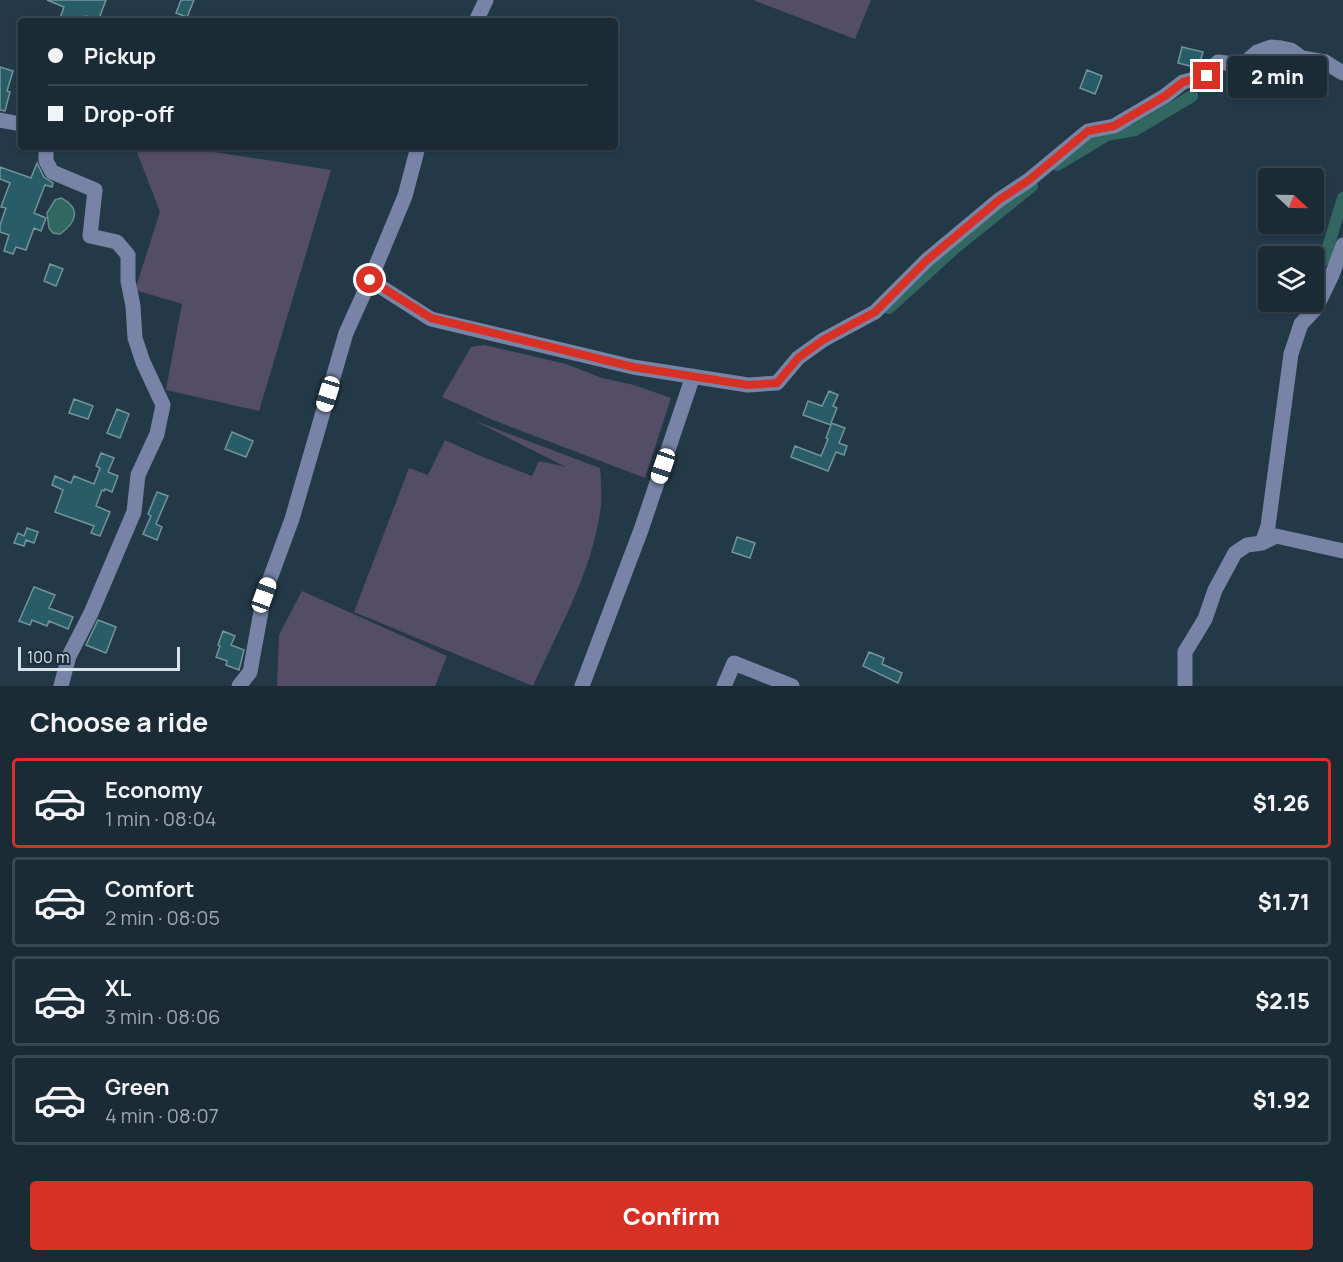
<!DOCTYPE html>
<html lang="en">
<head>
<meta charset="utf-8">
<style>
	:root { --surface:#1b2b36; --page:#283742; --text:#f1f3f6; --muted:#a0a7ad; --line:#394751; --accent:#d93025 }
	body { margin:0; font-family:Manrope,sans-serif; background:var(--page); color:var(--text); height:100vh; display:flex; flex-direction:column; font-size:22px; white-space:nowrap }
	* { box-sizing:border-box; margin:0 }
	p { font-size:20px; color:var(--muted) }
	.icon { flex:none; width:33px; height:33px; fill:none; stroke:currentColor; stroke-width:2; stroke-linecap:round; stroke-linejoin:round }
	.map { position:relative; height:686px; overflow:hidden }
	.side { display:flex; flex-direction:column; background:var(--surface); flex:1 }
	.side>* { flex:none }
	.banner { position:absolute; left:18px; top:18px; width:600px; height:132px; border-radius:6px; box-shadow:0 2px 4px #0004,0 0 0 2px var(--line); display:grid; align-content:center; height:132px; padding:0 30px; background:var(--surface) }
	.needle { width:39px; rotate:112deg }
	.buttons { position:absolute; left:1258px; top:168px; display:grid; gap:12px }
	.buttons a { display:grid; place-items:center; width:66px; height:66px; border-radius:6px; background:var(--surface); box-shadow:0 2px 4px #0004,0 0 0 2px var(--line); font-size:30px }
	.scale { position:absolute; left:18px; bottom:15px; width:162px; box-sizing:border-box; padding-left:6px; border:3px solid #d6e3ec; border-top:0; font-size:16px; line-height:21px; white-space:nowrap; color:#d6e3ec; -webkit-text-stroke:4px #1a2e3d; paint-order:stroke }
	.end { position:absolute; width:27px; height:27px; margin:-14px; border:8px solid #d93025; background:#fff; box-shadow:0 0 0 3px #fff }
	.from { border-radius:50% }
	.bubble { position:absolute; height:42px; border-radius:6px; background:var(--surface); box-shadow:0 2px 4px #0004,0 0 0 2px var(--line); font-size:20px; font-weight:800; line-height:42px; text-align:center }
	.car { position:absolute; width:18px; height:36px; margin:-18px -9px; border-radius:8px; box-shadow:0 0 4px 2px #0007; background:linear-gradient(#fff 24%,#345 0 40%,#fff 0 76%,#345 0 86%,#fff 0) }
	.banner b { display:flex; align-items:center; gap:21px; height:57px; font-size:22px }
	.banner b+b { border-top:2px solid var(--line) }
	.banner i { width:15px; height:15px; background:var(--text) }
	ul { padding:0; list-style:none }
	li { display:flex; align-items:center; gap:18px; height:90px; margin:0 12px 9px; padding:0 18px; border:3px solid var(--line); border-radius:6px }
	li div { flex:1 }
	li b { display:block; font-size:22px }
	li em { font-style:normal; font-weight:800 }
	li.current { border-color:var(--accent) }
	li>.icon { width:54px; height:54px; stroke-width:1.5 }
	h2 { padding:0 30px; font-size:27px; line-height:72px }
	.button { display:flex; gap:12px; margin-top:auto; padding:12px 30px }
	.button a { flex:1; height:69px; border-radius:6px; background:var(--accent); color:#fff; font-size:24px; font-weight:800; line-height:69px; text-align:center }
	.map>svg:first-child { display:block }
	.green { fill:#544d67 }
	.water { fill:#316760; stroke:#628c8a; stroke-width:1.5 }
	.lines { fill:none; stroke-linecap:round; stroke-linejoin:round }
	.canal { stroke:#316760; stroke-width:12 }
	.building { fill:#285d67; stroke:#73939a; stroke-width:1.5 }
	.minor { stroke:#7784a5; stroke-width:15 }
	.route { stroke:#d93025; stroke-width:8 }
</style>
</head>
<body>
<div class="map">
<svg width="1343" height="686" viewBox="0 0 1343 686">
	<rect width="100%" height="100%" fill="#243948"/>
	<path class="green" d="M753 0H871L855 39Z
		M135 147H182L331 170 259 411 166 390 182 304 135 290 160 212Z
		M484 345 566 364 602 378 634 385 671 398 645 478 493 420 442 397 471 347Z
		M475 421 600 468C601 480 602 493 601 505 594 569 559 628 533 686L354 612 409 468 428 475 445 440 478 455 532 476 539 461 566 467Z
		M302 591 447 656 435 686H277L279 635Z"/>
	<path class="water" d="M61 198C81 208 77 222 60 234L53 233 49 228 47 213 55 200Z"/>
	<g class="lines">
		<path class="canal" d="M1057 165 1107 135 1135 130 1192 96
			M1324 260 1343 198
			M889 308 956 247 1032 186"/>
	</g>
	<path class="building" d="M47 0H106L98 21 86 16 84 21H59L64 7Z
		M181 0H194L187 17 176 13Z
		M1182 47 1203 52 1198 68 1178 63Z
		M0 67 13 71 7 91 10 92 5 111 0 110Z
		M1087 70 1102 76 1095 94 1080 88Z
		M37 163 44 177 53 183 52 187 45 185 34 213 46 218 41 231 34 228 26 250 16 247 13 254 4 251 9 235 0 232V225L6 208 1 207 10 183 0 179V167L31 178Z
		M50 264 63 269 56 286 44 281Z
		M829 391 838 395 833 406 837 408 831 423 845 428 839 443 847 446 844 455 836 452 828 471 791 457 795 446 821 456 828 439 826 438 831 425 803 415 808 401 822 406Z
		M74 399 93 406 88 419 69 413Z
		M117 409 129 414 120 438 107 433Z
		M232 432 253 441 246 457 225 449Z
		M101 453 114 458 108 472 118 476 112 492 105 489 104 491 102 490 96 506 110 512 100 536 91 533 94 526 55 512 63 490 52 485 55 476 71 483 74 476 94 484 100 468 96 466Z
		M157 492 168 496 156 524 162 527 157 540 143 534 151 516 148 514Z
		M27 528 38 532 34 543 26 540 24 546 14 543 18 533 24 536Z
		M737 537 755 543 750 558 732 552Z
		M34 587 55 595 49 608 73 617 68 629 49 621 47 626 32 620 30 625 19 621Z
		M98 620 116 627 106 653 86 645Z
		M223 631 235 636 231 645 244 650 239 670 226 665 227 661 216 657 220 646 218 645Z
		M869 652 884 658 882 664 902 673 898 683 863 666Z"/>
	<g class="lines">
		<path class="minor" d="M476 21 486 0
			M0 120 21 124
			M46 147V161L52 172 95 190 90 236 117 242 128 255V281L133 306 135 338 143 362 163 405 157 434 138 475 134 512 91 613 69 656 61 686
			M370 280 431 319 633 367 748 385 777 383 798 358 823 340 875 312 927 260 999 200 1029 180 1088 131 1114 126 1165 96 1183 82 1207 76 1218 62 1234 64 1247 61 1257 52 1271 47 1281 48 1291 50 1302 58 1325 62 1343 73
			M1262 543 1276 536 1343 551
			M239 686 250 672 264 595 292 519 346 333 370 280 405 196 418 147
			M582 686 641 530 693 376
			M724 686 734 663 792 686
			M1185 686V652L1205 619 1215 590 1235 553 1247 545 1262 543 1268 526 1291 354 1301 324 1316 308 1332 275 1343 245"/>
	</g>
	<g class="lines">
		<path class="route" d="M370 280 431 318 633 367 748 385 777 383 798 358 823 340 875 312 927 260 999 200 1029 180 1088 131 1114 126 1165 96 1183 82 1207 76"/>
	</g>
</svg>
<div class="buttons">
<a><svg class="needle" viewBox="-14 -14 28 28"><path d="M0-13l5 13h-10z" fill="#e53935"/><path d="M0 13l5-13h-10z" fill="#a0a7ad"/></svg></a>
<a><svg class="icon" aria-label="layers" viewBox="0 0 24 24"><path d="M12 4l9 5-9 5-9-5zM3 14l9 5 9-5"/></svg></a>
</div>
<div class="scale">100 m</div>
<i class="end from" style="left:370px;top:280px"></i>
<i class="end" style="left:1207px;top:76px"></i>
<div class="bubble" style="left:1228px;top:56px;width:99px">2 min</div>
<i class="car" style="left:328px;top:394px;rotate:197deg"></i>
<i class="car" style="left:663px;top:466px;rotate:199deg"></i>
<i class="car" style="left:264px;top:595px;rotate:20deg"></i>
<div class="banner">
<b><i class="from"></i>Pickup</b>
<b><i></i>Drop-off</b>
</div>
</div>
<section class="side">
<h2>Choose a ride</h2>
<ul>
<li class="current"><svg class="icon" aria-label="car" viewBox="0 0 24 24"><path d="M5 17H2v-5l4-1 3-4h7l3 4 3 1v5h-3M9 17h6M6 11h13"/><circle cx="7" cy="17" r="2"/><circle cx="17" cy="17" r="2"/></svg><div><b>Economy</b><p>1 min · 08:04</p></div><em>$1.26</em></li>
<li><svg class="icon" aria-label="car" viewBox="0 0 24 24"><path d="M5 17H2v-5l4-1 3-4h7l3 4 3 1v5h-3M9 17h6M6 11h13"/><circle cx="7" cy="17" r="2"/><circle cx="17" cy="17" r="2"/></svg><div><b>Comfort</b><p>2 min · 08:05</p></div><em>$1.71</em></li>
<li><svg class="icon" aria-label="car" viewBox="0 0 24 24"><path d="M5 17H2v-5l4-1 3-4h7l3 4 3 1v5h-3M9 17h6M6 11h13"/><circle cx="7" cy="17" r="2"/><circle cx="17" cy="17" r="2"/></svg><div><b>XL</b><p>3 min · 08:06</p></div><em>$2.15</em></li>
<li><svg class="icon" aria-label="car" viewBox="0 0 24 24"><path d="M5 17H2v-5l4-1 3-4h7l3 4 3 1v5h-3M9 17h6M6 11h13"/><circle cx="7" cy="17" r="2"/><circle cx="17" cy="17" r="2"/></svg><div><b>Green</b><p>4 min · 08:07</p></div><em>$1.92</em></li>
</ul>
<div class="button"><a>Confirm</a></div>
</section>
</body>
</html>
